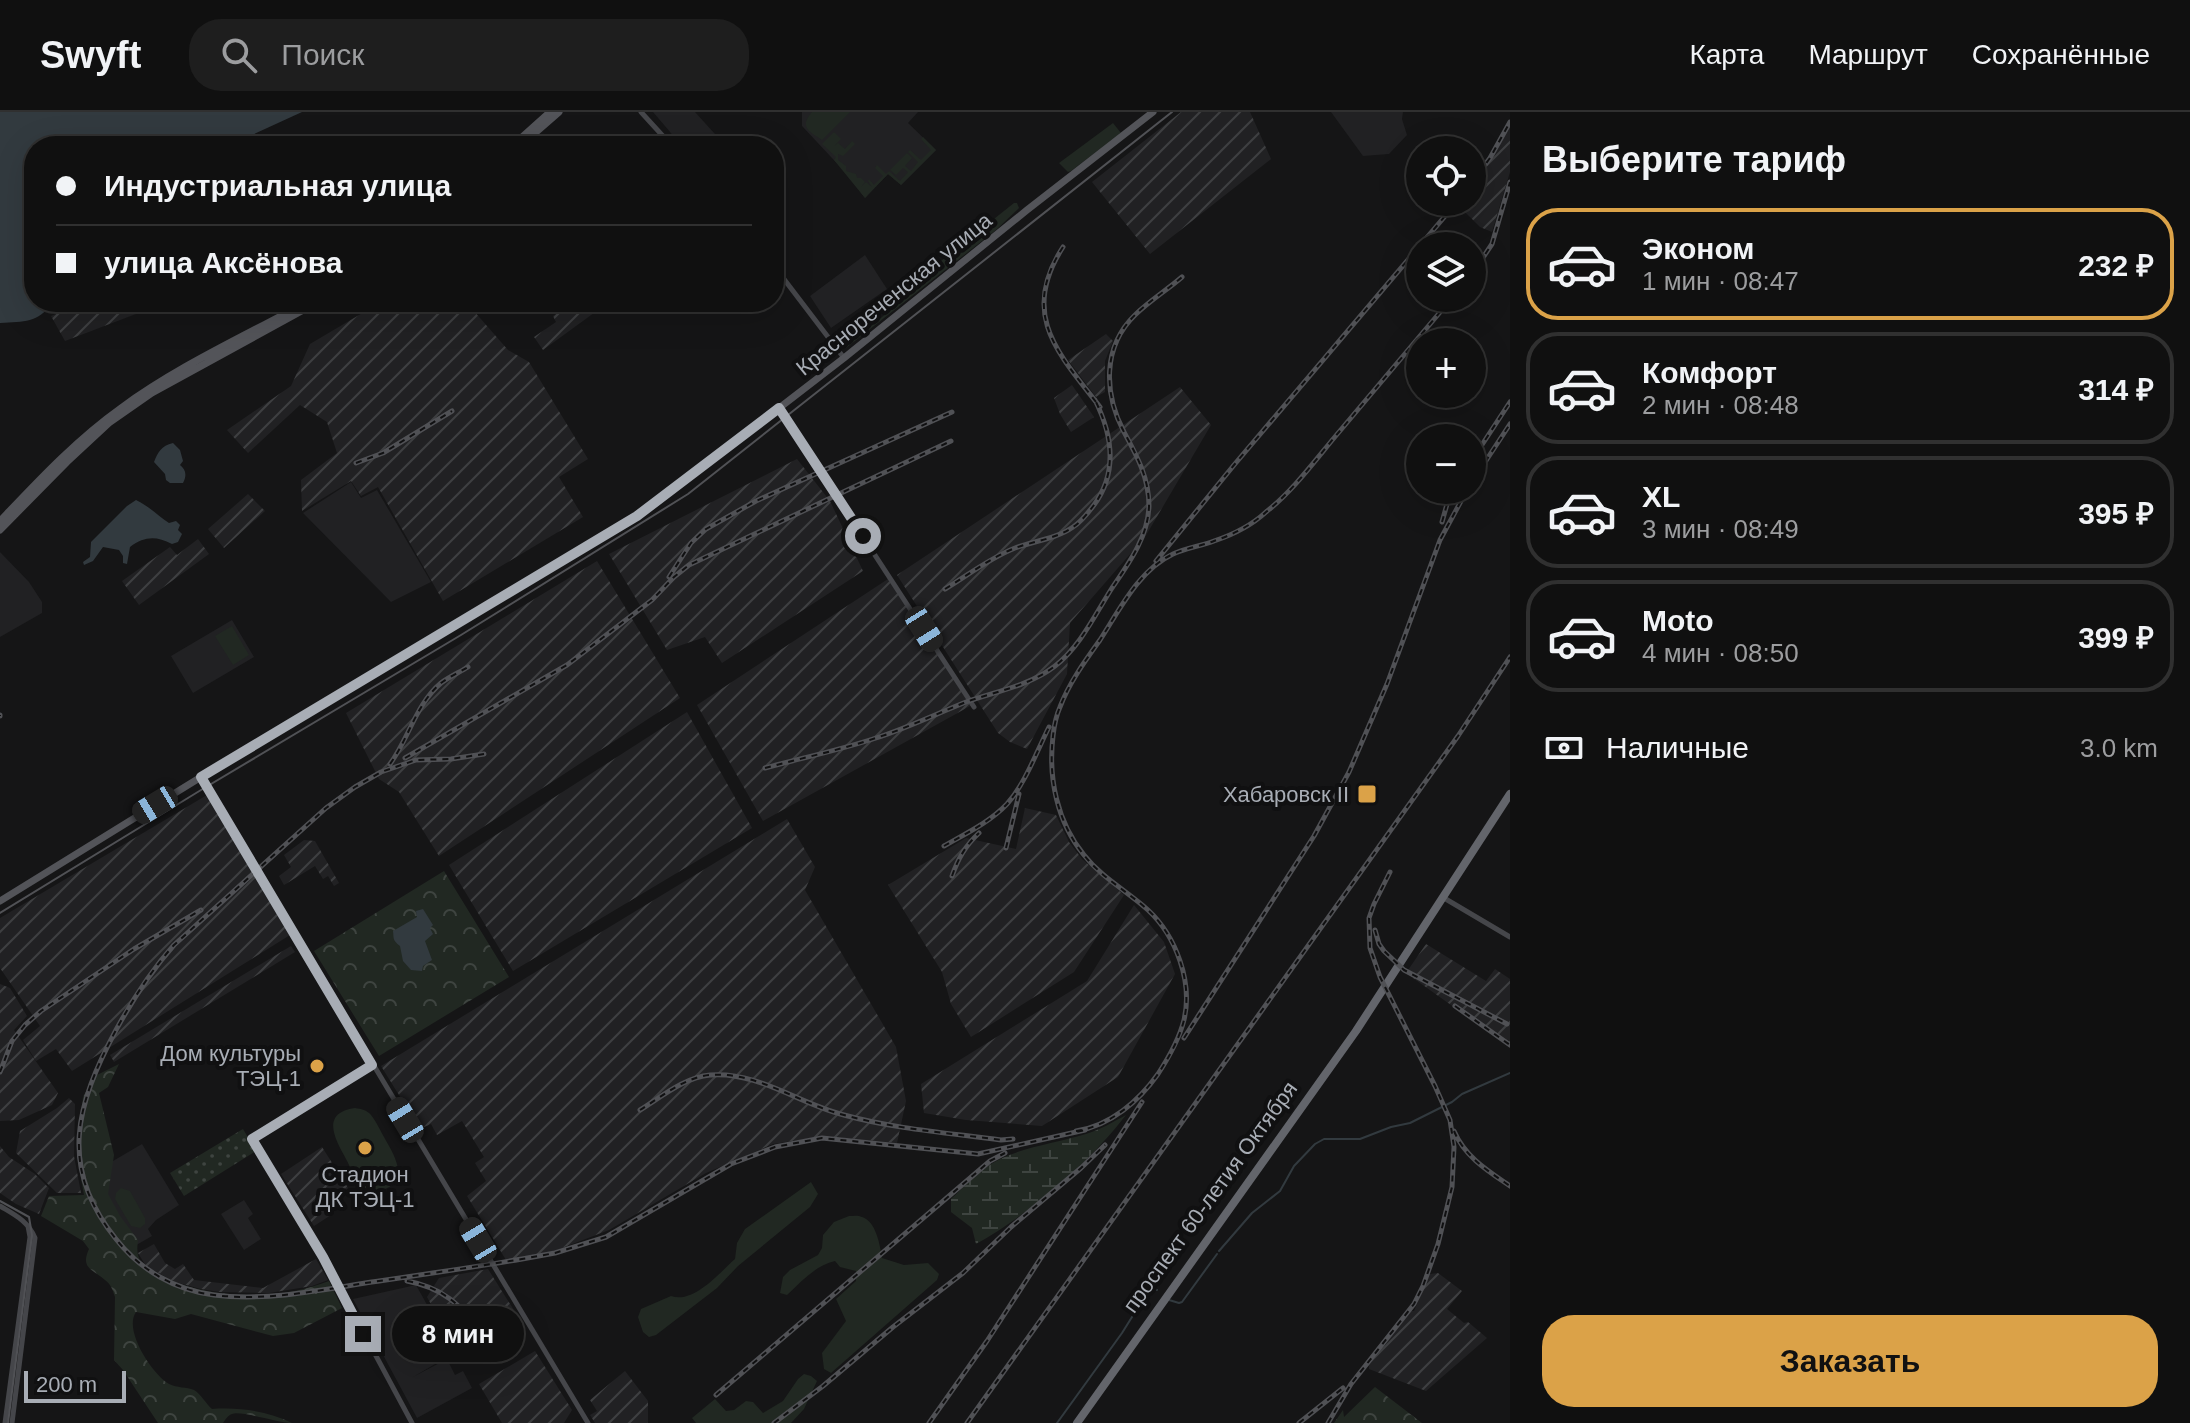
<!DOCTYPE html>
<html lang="ru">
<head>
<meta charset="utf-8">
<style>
	:root { --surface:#101010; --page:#1e1e1e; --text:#f1f3f6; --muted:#9c9d9f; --line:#303030; --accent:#dba248 }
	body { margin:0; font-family:Arial,sans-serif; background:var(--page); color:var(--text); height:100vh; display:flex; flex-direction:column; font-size:30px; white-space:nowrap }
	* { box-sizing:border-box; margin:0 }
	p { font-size:26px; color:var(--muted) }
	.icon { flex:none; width:44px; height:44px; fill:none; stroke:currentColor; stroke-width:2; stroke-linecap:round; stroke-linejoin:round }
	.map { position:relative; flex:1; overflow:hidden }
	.details { display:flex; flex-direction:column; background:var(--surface); width:680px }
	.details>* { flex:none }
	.hud { position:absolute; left:24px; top:24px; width:760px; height:176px; border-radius:32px; box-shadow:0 8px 32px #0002,0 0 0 2px var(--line); display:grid; align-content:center; height:176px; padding:0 32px; background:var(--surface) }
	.fabs { position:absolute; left:1406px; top:24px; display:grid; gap:16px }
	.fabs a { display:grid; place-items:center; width:80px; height:80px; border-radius:50%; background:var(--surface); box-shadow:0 8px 32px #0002,0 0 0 2px var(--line); font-size:40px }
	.scale { position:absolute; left:24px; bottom:20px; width:102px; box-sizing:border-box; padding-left:8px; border:4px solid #a8adb5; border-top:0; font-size:22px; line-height:28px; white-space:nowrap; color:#a8adb5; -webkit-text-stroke:6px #101011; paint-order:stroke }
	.end { position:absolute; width:36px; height:36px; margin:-18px; border:10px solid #a8adb5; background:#111; box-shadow:0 0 0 4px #111 }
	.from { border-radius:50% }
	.bubble { position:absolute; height:56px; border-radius:28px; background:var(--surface); box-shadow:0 8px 32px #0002,0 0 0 2px var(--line); font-size:26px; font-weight:700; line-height:56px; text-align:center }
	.car { position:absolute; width:24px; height:48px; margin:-24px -12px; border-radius:10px; box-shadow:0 0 6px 2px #0007; background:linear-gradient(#222 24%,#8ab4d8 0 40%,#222 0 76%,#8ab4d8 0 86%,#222 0) }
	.hud b { display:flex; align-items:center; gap:28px; height:76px; font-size:30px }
	.hud b+b { border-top:2px solid var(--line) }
	.hud i { width:20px; height:20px; background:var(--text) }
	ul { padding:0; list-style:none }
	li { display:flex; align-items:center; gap:24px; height:112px; margin:0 16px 12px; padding:0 16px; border:4px solid var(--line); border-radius:32px }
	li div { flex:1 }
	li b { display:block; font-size:30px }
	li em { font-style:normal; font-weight:700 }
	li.on { border-color:var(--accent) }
	li>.icon { width:72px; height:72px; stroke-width:1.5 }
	h2 { padding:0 32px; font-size:36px; line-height:96px }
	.pay { display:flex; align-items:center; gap:20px; height:88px; padding:0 32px; font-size:30px }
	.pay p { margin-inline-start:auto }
	.button { display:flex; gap:16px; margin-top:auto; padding:16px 32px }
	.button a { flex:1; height:92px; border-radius:32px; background:var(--accent); color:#111; font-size:32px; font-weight:700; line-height:92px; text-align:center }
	header { display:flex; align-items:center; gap:48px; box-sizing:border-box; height:112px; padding:0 40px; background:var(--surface); border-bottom:2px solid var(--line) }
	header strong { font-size:38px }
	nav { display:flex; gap:44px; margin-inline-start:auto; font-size:28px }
	.search { width:560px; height:72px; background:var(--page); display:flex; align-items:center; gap:20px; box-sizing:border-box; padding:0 28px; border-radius:32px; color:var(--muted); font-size:30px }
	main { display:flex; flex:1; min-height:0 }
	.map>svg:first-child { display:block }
	.built { fill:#212123 }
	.industrial { fill:url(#industrial-furrows) }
	.green { fill:#212822 }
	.forest { fill:url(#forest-crowns) }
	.wetland { fill:url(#wetland-marsh) }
	.park { fill:url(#park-dots) }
	.water { fill:#323a3f }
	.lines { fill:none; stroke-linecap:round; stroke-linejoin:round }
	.stream { stroke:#323a3f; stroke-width:2 }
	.secondary { stroke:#45464a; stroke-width:5 }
	.primary { stroke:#535459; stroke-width:7 }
	.highway { stroke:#63656b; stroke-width:8 }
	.tram { stroke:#505155; stroke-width:2 }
	.rail-casing { stroke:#505155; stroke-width:5 }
	.rail { stroke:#101011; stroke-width:2; stroke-dasharray:6; stroke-linecap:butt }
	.route { stroke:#a8adb5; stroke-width:10 }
	.poi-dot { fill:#dba248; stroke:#101011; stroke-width:3 }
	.labels { text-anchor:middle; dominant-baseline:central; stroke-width:8; stroke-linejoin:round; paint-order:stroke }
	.street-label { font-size:22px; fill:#a8adb5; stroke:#101011 }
	.poi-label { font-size:22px; fill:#a8adb5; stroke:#101011; text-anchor:end }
</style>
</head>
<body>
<header>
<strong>Swyft</strong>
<div class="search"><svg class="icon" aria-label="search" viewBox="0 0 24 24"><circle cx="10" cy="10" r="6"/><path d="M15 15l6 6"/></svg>Поиск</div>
<nav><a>Карта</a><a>Маршрут</a><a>Сохранённые</a></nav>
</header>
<main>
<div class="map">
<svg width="1510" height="1311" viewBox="0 0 1510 1311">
	<defs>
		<pattern id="industrial-furrows" width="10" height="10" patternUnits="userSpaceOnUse" patternTransform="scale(2)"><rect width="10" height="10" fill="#212123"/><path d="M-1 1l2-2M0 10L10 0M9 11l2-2" fill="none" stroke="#3e3f41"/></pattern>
		<pattern id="forest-crowns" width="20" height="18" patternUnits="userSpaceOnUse" patternTransform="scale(2)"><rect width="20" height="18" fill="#212822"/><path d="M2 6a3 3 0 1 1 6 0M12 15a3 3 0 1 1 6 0" fill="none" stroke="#3e4440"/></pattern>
		<pattern id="wetland-marsh" width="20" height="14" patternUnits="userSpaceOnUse" patternTransform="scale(2)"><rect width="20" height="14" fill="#212822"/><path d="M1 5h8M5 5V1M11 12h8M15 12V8" fill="none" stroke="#3e4440"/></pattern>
		<pattern id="park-dots" width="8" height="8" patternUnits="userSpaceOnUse" patternTransform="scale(2)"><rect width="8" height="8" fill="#212822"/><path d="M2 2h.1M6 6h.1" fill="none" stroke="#3e4440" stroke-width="1.8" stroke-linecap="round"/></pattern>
	</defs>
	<rect width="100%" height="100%" fill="#151516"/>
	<path class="built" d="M653 0H695L724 32 721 34H682Z
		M802 0H918L908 11 936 38 901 73 888 62 865 86 845 60 802 14Z
		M1331 0H1403L1402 7 1407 23 1389 42 1363 44Z
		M865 143 887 177 831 216 810 184Z
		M351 370 361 386 377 378 431 470 391 490 303 401Z
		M0 440 29 470 42 490V501L0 525Z
		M232 508 254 545 193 581 171 544Z
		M142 1032 179 1093 156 1108 148 1117 152 1124 133 1135 101 1084V1056Z
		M244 1088 253 1102 248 1106 261 1127 244 1138 221 1102Z
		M416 1173 454 1241 413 1265 447 1247 455 1263 463 1259 472 1276 417 1306 353 1187Z"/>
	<path class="industrial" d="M1181 0H1250L1271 47 1150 142 1092 70Z
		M1510 13V60L1492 120 1480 115 1462 97 1465 90H1472V72L1491 46Z
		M86 190H158L157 198 160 199 159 202 141 200 65 229 51 204 66 198 68 199Z
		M381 190H466L508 238 529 250 588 347 559 365 583 405 443 489 378 375 361 384 351 369 302 399 301 368 337 341 327 310 300 293 248 341 227 318 291 274 310 232Z
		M582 190H609L543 238 534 225 556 210 553 204 563 197 573 196Z
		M1106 222 1113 229 1105 249V280L1096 285 1068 248Z
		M1072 273 1094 305 1071 320 1060 302 1054 286Z
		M1180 275 1211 313 1145 425 1070 511 1067 562 1027 637 1010 630 998 621 897 463Z
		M797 347 830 389 863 459 722 551 705 525 667 538 609 442Z
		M248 382 265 399 224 436 208 417Z
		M198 427 209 442 139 493 122 469 170 435 177 443Z
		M597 449 680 586 439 744 399 680 379 667 346 601Z
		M888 467 972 593 763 709 697 593Z
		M687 600 752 716 513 859 449 753Z
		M207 683 290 823 72 959 56 937 36 949 23 928 40 914 0 856V806Z
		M1025 696 1056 703 1069 730 1082 747 1124 783 1074 860 971 925 951 892 942 860 888 773 966 726 1016 737Z
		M787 707 815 755 805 778 896 935 906 989 897 1031 824 1024 773 1032 706 1061 609 1118 554 1139 506 1148 467 1084 486 1069 475 1051 484 1045 462 1009 437 1023 431 1012 420 1017 381 954Z
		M304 728 315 729 339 771 334 774 328 764 323 767 315 754 284 773 279 764 291 755 284 743Z
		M1134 793 1164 830 1175 862 1118 965 1042 1014 966 1008 924 1001 921 972 1087 869Z
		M1426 832 1486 869 1495 857 1510 867V935L1406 861Z
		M291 834 295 840 114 950 110 943Z
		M0 872 10 876 27 904 14 918 58 981 52 993 19 1008 0 1009Z
		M69 986 75 992 74 1044 81 1081H57L16 1041 20 1019 57 996Z
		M0 1034 9 1045 35 1062 49 1076 39 1102 16 1092 0 1081Z
		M322 1035 350 1079 326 1094 331 1103 314 1114 281 1062Z
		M154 1132 165 1151 175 1157 183 1152 194 1168 263 1176 316 1147 328 1168 312 1174 269 1181 220 1180 201 1177 175 1170 146 1154 138 1141Z
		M488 1157 517 1203 457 1240 427 1185 439 1166Z
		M1438 1161 1462 1179 1447 1197 1464 1211 1468 1210 1487 1226 1426 1279 1369 1257V1253L1411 1199H1414L1430 1162Z
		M535 1239 572 1298 564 1311H502L479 1272Z
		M625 1259 648 1289V1311H595L590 1303 597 1299 590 1288Z"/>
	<path class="green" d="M812 0H850L822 28C811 20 798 16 812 0Z
		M1113 11 1121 21 1071 59 1068 60 1059 51Z
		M834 20 841 27 834 34 838 31 845 37 852 29 855 32 843 44 838 42V48L846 54V59L856 62 857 66H861L865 70 861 75 866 70 872 75 868 69 869 67 874 73 883 64 875 56 877 53 886 62 889 59 900 69 908 60 903 56 896 63 890 58 907 41 912 46 905 54 911 59 918 50 908 40 910 38 921 48 931 38 921 27 923 25 936 38 901 73 888 62 865 86 834 48 836 45 822 32Z
		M1014 91H1017L1019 96 1017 98 996 118 846 236 842 238 839 235 864 220 924 170 941 149Z
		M232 514 249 543 233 553 215 524Z
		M355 996C361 997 367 998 371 1003 376 1009 380 1018 384 1025 392 1040 411 1067 385 1077 379 1079 373 1080 367 1077 356 1072 352 1058 346 1047 335 1027 320 1001 355 996Z
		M811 1070 818 1082 810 1095 738 1154 717 1176 656 1223 649 1225 643 1220 638 1205 641 1197 671 1184C694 1192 719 1161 735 1147L737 1131 745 1117Z
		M121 1076 130 1079 145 1106V1112L140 1116 131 1114 115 1087 116 1081Z
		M849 1104C853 1104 858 1103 862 1105 876 1109 880 1133 882 1146L904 1153 928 1151 939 1162 937 1168 831 1261 824 1257 822 1241 846 1209 836 1187 856 1169V1159L840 1155 835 1149C816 1153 801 1170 787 1183L780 1181 783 1165 790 1158 818 1143 822 1136 823 1123 834 1110Z
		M804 1262 811 1264 817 1269 804 1297 791 1311H696L692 1306 715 1287 726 1299 734 1298 746 1289 753 1290 763 1301 783 1289 798 1267Z"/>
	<path class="forest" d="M444 759 509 865 379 944 314 839Z
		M119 952 108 975 99 981 114 1043 108 1082 120 1104 138 1128C134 1153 147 1158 168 1167 214 1188 282 1188 329 1169L342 1196 294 1221 273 1224 191 1202 175 1207 136 1200C123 1218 152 1262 169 1272 177 1276 186 1275 194 1278 201 1282 206 1292 212 1297 239 1295 268 1299 292 1311 278 1311 240 1298 232 1302 228 1303 225 1308 223 1311H158L123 1258 114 1248 115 1185C113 1179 111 1172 105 1168 93 1157 80 1157 89 1137L83 1129 41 1104 49 1084 84 1083 77 1044 83 985 95 964Z
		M1375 1275 1422 1311H1334L1343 1298 1344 1305Z"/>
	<path class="wetland" d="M1126 1003C1087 1053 1031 1101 976 1132L972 1116 951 1100V1087C966 1073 982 1056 1000 1047 1028 1034 1057 1031 1086 1022 1100 1018 1113 1010 1126 1003Z"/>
	<path class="park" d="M243 1017 256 1039 184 1084 170 1061Z"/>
	<path class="water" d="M0 0H302L228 34H34V190H53C37 212 25 209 0 211Z
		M173 331 180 338 183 349 180 353C186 358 187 363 183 371H170L166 368 165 362 154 350C158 340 161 334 173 331Z
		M136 388C149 394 158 404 169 411L176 409 180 413 178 418 182 422 178 430 172 432C156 424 145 424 130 435L127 452 123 451V444L119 438 103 435 93 449 84 453 83 450 90 445 91 430 127 394Z
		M423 797 433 813 430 816 433 822 425 829 432 848 423 854 422 859 411 858 403 849 400 834C392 828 394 826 393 819L417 805 416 799Z"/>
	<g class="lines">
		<path class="stream" d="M1219 1139 1252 1101 1280 1079 1294 1054 1315 1032 1324 1027H1360L1391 1015 1410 1011 1452 990 1462 982 1510 961
			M1169 1188 1179 1191 1182 1190 1217 1142
			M1057 1311 1122 1221 1147 1181 1152 1176 1157 1178"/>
		<path class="secondary" d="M641 0 672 34
			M774 154 844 246
			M779 296 974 595
			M201 665 588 1311
			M1444 786 1510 825
			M372 953 252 1027 323 1145 412 1311
			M0 1094C15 1103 28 1109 35 1126L12 1311
			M5 1311 30 1125 28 1114"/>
		<path class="primary" d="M512 34 550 0
			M520 34 559 0
			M0 409C38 369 76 328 121 296 178 254 245 224 307 190
			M0 418 67 350 109 311 152 281 318 190
			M0 789 201 665 652 394 844 246 1027 98 1153 0"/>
		<path class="highway" d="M1077 1311 1356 919 1510 682"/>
		<path class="tram" d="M0 801 201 678 461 523 688 382 1172 0
			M0 1089 29 1105 32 1123 8 1311"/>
		<g class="rail-casing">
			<path id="rail" d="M1472 70 1490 46 1510 10
				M1063 135C1019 203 1059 242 1100 295
				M1472 162 1492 132 1510 70
				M1472 348 1510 290
				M356 351 383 341 452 299
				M1472 370 1510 312
				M1442 410 1451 378
				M1156 449 1234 353 1457 90
				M669 465 691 431 706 417 756 389 952 300
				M945 477C968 463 990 446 1015 436 1034 429 1056 427 1073 415 1081 410 1088 401 1094 393 1118 360 1112 322 1095 288
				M0 604V603
				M484 642 451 647 416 648 381 660 355 675 326 696 174 833C150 860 133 887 116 918 76 993 58 1055 116 1127 140 1158 175 1178 214 1183 261 1189 312 1180 359 1172 413 1164 468 1156 522 1147L555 1141 606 1125 731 1052 775 1035 822 1026 978 1042 1085 1018
				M405 646 567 553 652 488 674 465 689 453 951 329
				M390 652C409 626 416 592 441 571 449 565 460 560 468 555
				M765 656C802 646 840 638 876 626 907 616 936 602 966 590 997 579 1029 574 1055 554 1080 535 1096 501 1112 476 1129 451 1148 425 1149 394 1149 366 1137 344 1124 320 1104 282 1102 235 1135 203 1149 189 1167 178 1182 165
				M944 734C965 722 990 710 1007 692 1025 672 1037 639 1049 615
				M1006 736 1019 682
				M952 764C958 747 965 734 979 721
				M1375 818 1379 832 1384 839 1404 858 1507 912
				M1455 894 1510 933
				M1184 926 1314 724 1349 660 1387 572 1440 428 1467 378
				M0 960 12 929 25 913 41 899 134 837 201 798
				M640 998C661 985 685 965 710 963 758 959 799 992 844 1003 895 1017 949 1021 1001 1028L1013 1027
				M1076 1019C1110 1014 1139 989 1158 962 1169 945 1179 928 1184 908 1193 870 1176 824 1148 798 1127 779 1102 766 1084 743 1057 710 1048 666 1053 624 1054 615 1056 604 1060 595 1069 571 1085 549 1100 528 1120 497 1139 458 1173 442 1186 436 1201 434 1214 429 1232 423 1252 413 1266 400 1294 378 1316 347 1339 320 1377 275 1414 231 1452 186
				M1454 1019C1465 1045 1488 1059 1510 1074
				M407 1169C445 1176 460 1194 484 1221
				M716 1283 990 1049 1005 1041
				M774 1311 823 1274 893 1215 963 1161 1011 1115 1081 1056 1105 1033
				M929 1311 987 1229 1142 990
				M967 1311 1458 624 1510 545
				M1299 1311 1343 1276
				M1328 1311 1351 1272 1414 1192 1423 1174 1438 1132 1452 1075 1454 1035 1450 1008 1435 974 1380 865 1370 836 1369 806 1374 792 1390 760"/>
		</g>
		<use href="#rail" class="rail"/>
	</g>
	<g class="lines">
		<path class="route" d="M363 1222 323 1145 252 1027 372 953 201 665 637 404 779 296 863 424"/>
	</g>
	<g class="poi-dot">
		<rect x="1357" y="672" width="20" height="20" rx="4"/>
		<circle cx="317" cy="954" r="8"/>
		<circle cx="365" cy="1036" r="8"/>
	</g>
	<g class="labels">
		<g class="street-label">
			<text transform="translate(894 182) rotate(-39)">Краснореченская улица</text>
			<text transform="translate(1210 1085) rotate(-54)">проспект 60-летия Октября</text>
		</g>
		<g class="poi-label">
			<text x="1349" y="682">Хабаровск II</text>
			<text x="301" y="941">Дом культуры<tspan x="301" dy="25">ТЭЦ-1</tspan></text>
			<text x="365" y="1062" text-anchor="middle">Стадион<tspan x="365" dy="25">ДК ТЭЦ-1</tspan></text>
		</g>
	</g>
</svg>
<div class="fabs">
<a><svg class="icon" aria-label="locate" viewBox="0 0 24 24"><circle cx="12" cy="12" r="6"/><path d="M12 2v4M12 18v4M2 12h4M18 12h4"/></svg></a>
<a><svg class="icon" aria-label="layers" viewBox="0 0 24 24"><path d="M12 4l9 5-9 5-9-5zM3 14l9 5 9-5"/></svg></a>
<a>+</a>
<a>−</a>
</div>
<div class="scale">200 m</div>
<i class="end from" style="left:863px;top:424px"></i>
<i class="end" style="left:363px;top:1222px"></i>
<div class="bubble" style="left:392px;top:1194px;width:132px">8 мин</div>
<i class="car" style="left:924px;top:517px;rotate:148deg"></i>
<i class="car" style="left:155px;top:693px;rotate:239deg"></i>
<i class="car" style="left:405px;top:1008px;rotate:329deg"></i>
<i class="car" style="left:478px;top:1128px;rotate:329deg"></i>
<div class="hud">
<b><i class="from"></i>Индустриальная улица</b>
<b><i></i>улица Аксёнова</b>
</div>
</div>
<section class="details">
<h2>Выберите тариф</h2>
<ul>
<li class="on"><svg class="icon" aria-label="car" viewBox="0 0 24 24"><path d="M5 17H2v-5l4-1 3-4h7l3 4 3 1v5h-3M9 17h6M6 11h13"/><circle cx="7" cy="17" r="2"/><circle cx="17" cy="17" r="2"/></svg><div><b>Эконом</b><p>1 мин · 08:47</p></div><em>232 ₽</em></li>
<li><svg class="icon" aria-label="car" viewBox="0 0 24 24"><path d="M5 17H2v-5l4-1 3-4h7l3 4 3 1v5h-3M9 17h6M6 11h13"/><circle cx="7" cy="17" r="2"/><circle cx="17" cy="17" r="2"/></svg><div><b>Комфорт</b><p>2 мин · 08:48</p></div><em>314 ₽</em></li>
<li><svg class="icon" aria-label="car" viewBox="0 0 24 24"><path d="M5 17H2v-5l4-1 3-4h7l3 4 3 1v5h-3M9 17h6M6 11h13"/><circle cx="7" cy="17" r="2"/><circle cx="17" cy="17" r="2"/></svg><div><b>XL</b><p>3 мин · 08:49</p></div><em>395 ₽</em></li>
<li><svg class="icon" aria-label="car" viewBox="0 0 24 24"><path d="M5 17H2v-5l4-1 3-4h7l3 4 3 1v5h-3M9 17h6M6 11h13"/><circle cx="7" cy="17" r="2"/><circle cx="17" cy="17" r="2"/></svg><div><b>Moto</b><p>4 мин · 08:50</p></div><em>399 ₽</em></li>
</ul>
<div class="pay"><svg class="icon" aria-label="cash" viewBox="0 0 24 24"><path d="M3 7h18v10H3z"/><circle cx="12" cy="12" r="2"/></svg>Наличные<p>3.0 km</p></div>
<div class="button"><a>Заказать</a></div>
</section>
</main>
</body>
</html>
